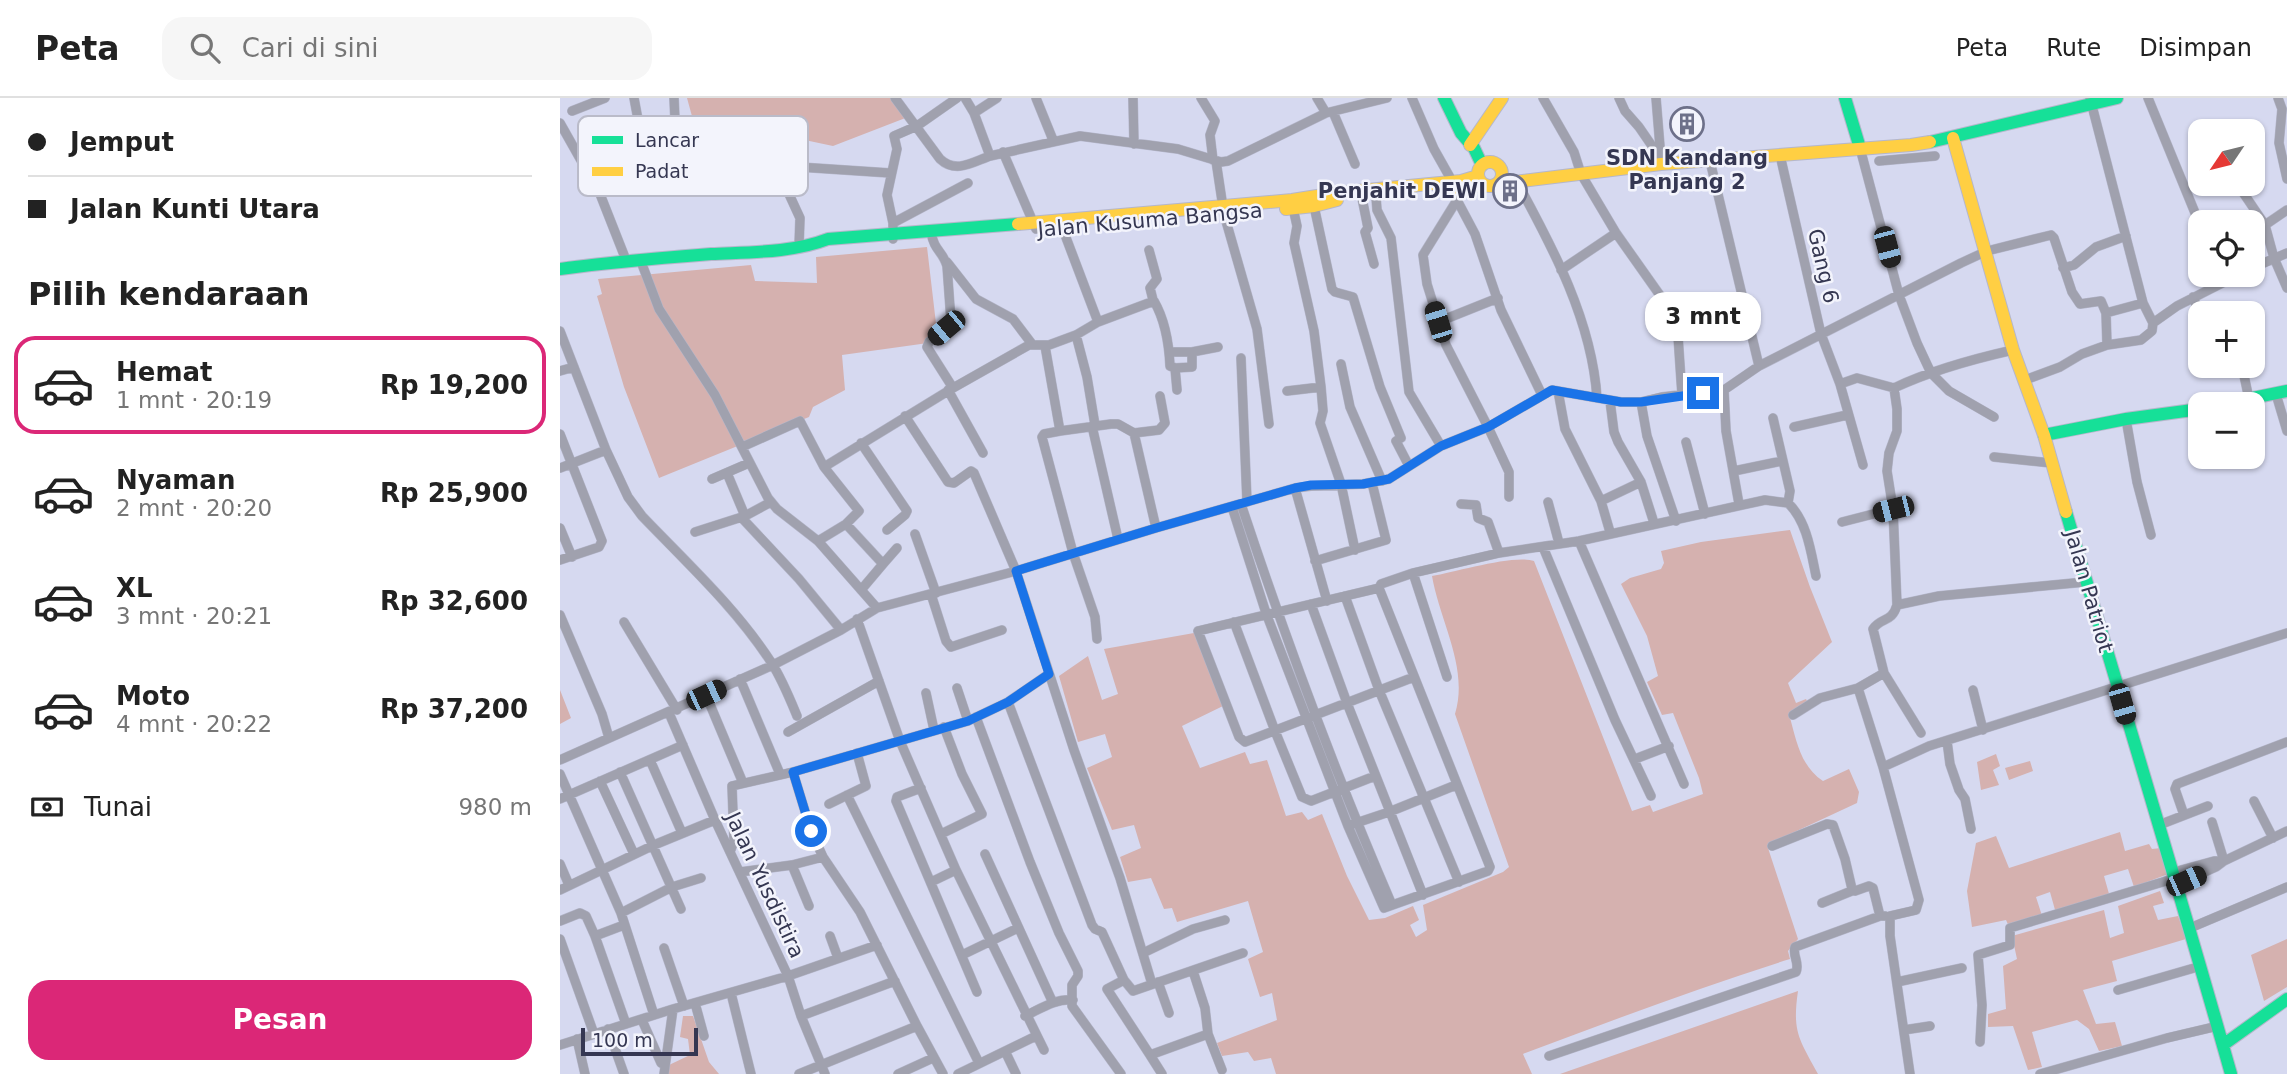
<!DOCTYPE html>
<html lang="id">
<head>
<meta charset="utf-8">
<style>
	:root { --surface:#fff; --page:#f6f6f6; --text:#222; --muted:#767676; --line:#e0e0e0; --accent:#db2777 }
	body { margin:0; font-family:"DejaVu Sans",sans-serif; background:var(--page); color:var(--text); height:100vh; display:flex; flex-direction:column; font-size:26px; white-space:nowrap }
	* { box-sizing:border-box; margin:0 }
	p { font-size:23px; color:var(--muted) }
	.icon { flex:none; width:38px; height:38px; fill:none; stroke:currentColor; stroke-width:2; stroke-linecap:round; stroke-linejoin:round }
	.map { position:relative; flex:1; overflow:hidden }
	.drawer { display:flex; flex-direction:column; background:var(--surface); width:560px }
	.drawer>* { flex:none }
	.hud { display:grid; align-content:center; height:154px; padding:0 28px; background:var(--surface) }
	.needle { width:46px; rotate:235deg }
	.buttons { position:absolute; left:1628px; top:21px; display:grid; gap:14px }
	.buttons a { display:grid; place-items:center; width:77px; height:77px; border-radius:14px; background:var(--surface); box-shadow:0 2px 5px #0004; font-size:35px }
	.scale { position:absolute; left:21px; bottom:18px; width:117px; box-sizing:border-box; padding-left:7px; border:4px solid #353752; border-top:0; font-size:19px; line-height:24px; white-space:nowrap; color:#353752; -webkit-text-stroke:5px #f3f4fc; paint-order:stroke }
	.end { position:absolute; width:32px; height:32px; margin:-16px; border:9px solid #1a73e8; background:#fff; box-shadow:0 0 0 4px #fff }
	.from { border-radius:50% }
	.bubble { position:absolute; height:49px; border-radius:21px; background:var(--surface); box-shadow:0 2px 5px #0004; font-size:23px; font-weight:700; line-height:49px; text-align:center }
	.car { position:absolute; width:21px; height:42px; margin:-21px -10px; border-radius:9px; box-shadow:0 0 5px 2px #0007; background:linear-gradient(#222 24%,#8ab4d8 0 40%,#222 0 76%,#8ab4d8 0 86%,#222 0) }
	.hud b { display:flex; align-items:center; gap:24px; height:66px; font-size:26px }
	.hud b+b { border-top:2px solid var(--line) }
	.hud i { width:18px; height:18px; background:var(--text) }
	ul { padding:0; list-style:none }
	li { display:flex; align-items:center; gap:21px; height:98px; margin:0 14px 10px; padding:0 14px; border:4px solid transparent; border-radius:21px }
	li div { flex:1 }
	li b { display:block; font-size:26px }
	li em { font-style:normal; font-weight:700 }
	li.current { border-color:var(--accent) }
	li>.icon { width:63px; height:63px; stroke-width:1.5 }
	h2 { padding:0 28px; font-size:32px; line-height:84px }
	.pay { display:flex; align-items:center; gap:18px; height:77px; padding:0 28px; font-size:26px }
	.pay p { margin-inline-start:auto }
	.action { display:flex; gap:14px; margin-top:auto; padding:14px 28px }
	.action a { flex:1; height:80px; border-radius:21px; background:var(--accent); color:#fff; font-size:28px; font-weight:700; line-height:80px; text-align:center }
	header { display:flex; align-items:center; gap:42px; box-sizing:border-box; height:98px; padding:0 35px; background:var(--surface); border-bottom:2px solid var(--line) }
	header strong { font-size:33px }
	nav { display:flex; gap:38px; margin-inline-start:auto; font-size:24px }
	.search { width:490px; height:63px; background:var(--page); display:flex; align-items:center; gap:18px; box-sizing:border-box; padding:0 24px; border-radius:21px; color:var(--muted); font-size:26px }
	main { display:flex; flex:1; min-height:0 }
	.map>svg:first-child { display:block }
	.green { fill:#d5b1af }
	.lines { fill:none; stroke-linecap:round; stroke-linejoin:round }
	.street-casing { stroke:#b5b7cb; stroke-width:10 }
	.fast-casing { stroke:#b5b7cb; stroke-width:14 }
	.slow-casing { stroke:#b5b7cb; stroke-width:14 }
	.street { stroke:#a0a1ae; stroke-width:9 }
	.fast { stroke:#16e098; stroke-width:12 }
	.slow { stroke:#ffcf43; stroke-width:12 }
	.route { stroke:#1a73e8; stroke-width:9 }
	.labels { text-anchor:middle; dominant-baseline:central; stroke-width:5; stroke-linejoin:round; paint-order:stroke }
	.poi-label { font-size:21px; font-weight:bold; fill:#353752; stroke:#f3f4fc }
	.street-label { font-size:21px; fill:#353752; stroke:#f3f4fc }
	.key { fill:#f3f4fc; stroke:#babbc9; stroke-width:2 }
	.key-label { font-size:19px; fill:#353752 }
</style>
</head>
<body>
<header>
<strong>Peta</strong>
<div class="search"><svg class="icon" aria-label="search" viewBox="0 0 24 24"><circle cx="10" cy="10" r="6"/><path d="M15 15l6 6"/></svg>Cari di sini</div>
<nav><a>Peta</a><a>Rute</a><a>Disimpan</a></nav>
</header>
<main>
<section class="drawer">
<div class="hud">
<b><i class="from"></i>Jemput</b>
<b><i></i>Jalan Kunti Utara</b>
</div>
<h2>Pilih kendaraan</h2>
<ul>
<li class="current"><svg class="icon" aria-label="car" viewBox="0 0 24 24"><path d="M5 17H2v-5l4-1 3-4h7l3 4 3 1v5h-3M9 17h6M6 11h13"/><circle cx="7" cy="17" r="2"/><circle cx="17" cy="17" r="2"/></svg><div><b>Hemat</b><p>1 mnt · 20:19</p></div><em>Rp 19,200</em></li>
<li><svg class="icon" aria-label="car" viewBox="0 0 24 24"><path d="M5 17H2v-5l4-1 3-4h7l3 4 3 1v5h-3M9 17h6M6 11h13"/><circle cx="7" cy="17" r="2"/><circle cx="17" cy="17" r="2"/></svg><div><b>Nyaman</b><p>2 mnt · 20:20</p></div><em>Rp 25,900</em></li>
<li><svg class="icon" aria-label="car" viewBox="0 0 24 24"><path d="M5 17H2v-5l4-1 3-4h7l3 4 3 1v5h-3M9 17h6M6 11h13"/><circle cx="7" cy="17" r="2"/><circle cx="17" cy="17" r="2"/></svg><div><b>XL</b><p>3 mnt · 20:21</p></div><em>Rp 32,600</em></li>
<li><svg class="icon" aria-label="car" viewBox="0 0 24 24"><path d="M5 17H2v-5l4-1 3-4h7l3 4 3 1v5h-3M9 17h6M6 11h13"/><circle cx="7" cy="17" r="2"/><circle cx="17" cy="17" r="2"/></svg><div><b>Moto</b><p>4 mnt · 20:22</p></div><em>Rp 37,200</em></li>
</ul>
<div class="pay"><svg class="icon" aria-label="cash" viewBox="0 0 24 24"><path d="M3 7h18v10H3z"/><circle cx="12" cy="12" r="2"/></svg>Tunai<p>980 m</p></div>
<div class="action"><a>Pesan</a></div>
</section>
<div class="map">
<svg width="1727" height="976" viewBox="0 0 1727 976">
	<rect width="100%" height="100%" fill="#d6d9f0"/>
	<path class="green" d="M127 0H331L348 19 273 48 240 41 196 42 159 71 147 73Z
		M367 149 377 234 368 245 282 257 285 292 253 309 249 319 99 380 64 289 37 198 42 196 38 181 191 167 195 183 257 185 256 159Z
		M1230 432 1250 489 1272 544 1228 585 1236 605 1246 601 1248 605 1229 616C1236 641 1240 668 1263 683L1289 671 1299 694 1297 705 1207 747 1238 841 1228 853 1230 861C1140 889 1051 923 963 956L972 976H716L711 960 694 963 688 954 662 958 657 945 717 922 712 895 700 899 688 861 703 854 688 803 617 824 612 810 604 811 591 780 568 784 560 759 581 750 574 727 552 732 527 670 552 659 545 636 518 644 499 578 528 558 542 602 558 596 544 551 634 535 663 608 622 628 640 670 685 654 690 666 707 662 726 718 742 714 748 722 762 716 787 778 809 822 825 820 853 808 859 822 850 827 856 839 867 832 863 807 943 774 949 769 895 616C909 570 880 524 872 478 895 474 955 456 974 463L1072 713 1090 707 1093 714 1143 696 1139 680 1113 615 1102 617 1087 584 1098 578 1087 538 1061 486 1070 480 1101 471 1104 465 1101 453 1141 444Z
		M0 592 11 620 0 626Z
		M1436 656 1440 668 1433 672 1439 687 1421 692 1417 664Z
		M1470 663 1473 673 1449 682 1445 670Z
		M1560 734 1565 753 1589 746 1592 751 1601 750 1608 776 1574 789 1568 771 1544 778 1551 803 1497 819 1490 794 1476 799 1484 824 1451 833 1446 822 1412 829 1407 793 1416 745 1436 738 1449 770Z
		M1600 793 1604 805 1593 808 1598 822 1618 818 1626 841 1552 863 1557 883 1523 892 1536 926 1555 924 1562 948 1539 953 1529 931 1517 922 1472 934 1482 969 1468 972 1453 928 1428 929V916L1446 911 1443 868 1457 861 1452 838 1544 812 1550 840 1564 835 1558 808Z
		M1727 841V889L1704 903 1691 857Z
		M1238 893C1232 934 1239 941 1258 976H1000Z
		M123 918H133L149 964 159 976H108L109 967 130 957 128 941 120 939Z"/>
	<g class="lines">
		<g class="street-casing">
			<path id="street" d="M74 0 87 70
				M114 0 117 67
				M335 0 380 61C396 76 413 64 430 58
				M405 0 414 15 430 58 520 38 618 51 661 64 668 63 766 15 827 0
				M476 0 493 42
				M573 0 574 46
				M641 0 655 23 650 37 653 62
				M757 0 766 15
				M852 0 874 51 892 83
				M983 0 1014 54 1021 76 1056 135 1109 210 1118 238 1122 297
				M1059 0 1065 13 1079 29 1101 61
				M1096 0 1101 61
				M1530 0 1583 205 1593 225
				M1588 0 1640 127
				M1718 0 1722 11 1719 45 1727 81
				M12 13 45 0
				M773 14 795 66
				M414 15 437 0
				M0 25 40 96 66 162
				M1300 50 1339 197 1357 245 1371 275 1389 293 1434 319
				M443 54 476 131
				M211 57 240 120 239 148
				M1220 57 1261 236 1280 286 1303 367
				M656 63 664 116 697 231 709 326
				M1150 63 1199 268
				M1319 63 1375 58
				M224 68 330 75
				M33 83 66 77 87 70 138 63
				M957 84C993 150 1032 223 1037 300
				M894 91 897 102 863 157 867 186 886 247 928 329 949 374V399
				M1682 93 1705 127
				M816 99 817 112 831 140 849 294 881 348
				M802 100 808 130 805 134 814 166
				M897 102 915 136 941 212 982 297
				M754 108 772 191 775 194 793 199 820 289 841 340 836 343 849 368
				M733 110 737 128 734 145 754 233 761 289 763 313 760 325 781 386 795 452
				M1727 112 1705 127 1714 160 1727 190
				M333 125 408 85
				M333 141V125L327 97 337 51 334 38 357 28 397 0
				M589 152 597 181 590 190 593 202
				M80 161 99 211 155 297 208 400 217 411 258 443 317 510
				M387 164 416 201 453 221 472 246
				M1503 170 1514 167 1536 149 1566 138
				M1692 170 1727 155
				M1001 172 1056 135
				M1633 199 1640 217
				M1546 215 1547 247
				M538 224 594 203C605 222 609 246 610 268L615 270 617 292
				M878 224 938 200
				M0 233 46 352 68 399 82 418C127 465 176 510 211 564 222 581 230 601 237 618
				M516 237 527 279 535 327
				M485 248 500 333 551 326H558L574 335 599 332 605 325 600 298
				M609 254H632V269L615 270
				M632 254 658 249
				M681 260 687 404
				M781 266 790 309 822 383
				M1682 268 1689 301
				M0 273 14 269
				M1465 282 1500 269 1522 256 1547 247 1581 242 1592 233 1593 225 1617 208 1678 177
				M1280 286 1297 280 1334 290
				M393 290 469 247H489L516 237 538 224 502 129
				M388 292 423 355
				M1164 292 1166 333 1179 406
				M727 293 761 289
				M998 293 1005 331 1041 403 1050 434
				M1716 296 1727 333
				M1050 303 1054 334 1058 344 1081 384 1094 425
				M1081 304 1087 338 1116 423
				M345 318 388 384 394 385 411 373 414 375 456 473 514 652 560 780 592 886
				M1213 320 1230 393 1228 405
				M1566 321 1577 384 1591 437
				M532 328 558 441
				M1234 329 1287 317
				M500 333 484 336 482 339 513 455 535 519 537 541
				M574 335 596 430
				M0 336 42 443 39 449 0 462
				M1126 344 1145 416
				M301 345 347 413 345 417 327 432
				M182 349 240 323 264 369
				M1434 359 1491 365
				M0 370 46 352
				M1174 373 1222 363
				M167 375 185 418
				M152 381 189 365
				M735 390 767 503
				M1041 403 1081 384
				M988 404 999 445
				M681 406C726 542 775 675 832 807
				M901 406 916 407 918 420 928 424 939 455
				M672 409 706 515 788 728 824 810 928 773 930 769 819 490
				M181 419 239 481 281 532
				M1282 424 1333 411
				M286 426 323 466 301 492
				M0 430 12 459
				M135 434 185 418 211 404
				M355 436 376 495
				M258 443 286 426 299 413 264 369 393 290 367 249 369 244 390 227 391 223 387 168C383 153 374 153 371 134
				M1019 443 1124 686
				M983 449 1055 622 1091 698
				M755 463 826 442 812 385
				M323 466 337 450
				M853 475 887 579
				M371 496 386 543 391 549 442 532
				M785 498 819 592 899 784
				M751 506 787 605 863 797
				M1337 507 1379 498 1525 484
				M0 517 42 616 49 640
				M297 521 340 643 396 772 484 952
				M64 524 117 612
				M674 524 715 633 742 699 751 703 815 678
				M1324 575 1361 635
				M854 579 685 644 679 639 638 533 819 490 821 486 853 475 939 455 1019 443 1205 402 1228 405C1247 423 1251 454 1256 478
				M180 581 220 676
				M397 590 408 623
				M1413 592 1423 632
				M366 595 374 632
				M146 597 183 685
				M448 604 532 827 535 831 542 834 564 882 573 893 683 855
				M109 615 155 722 228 878 241 918 265 976
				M1233 617 1260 600 1298 590
				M416 619 470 764 499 835 518 873V878L512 887V908L561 976
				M228 634 319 583
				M1387 643 1390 666 1399 692 1405 701 1411 731
				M1075 661 1109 648
				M0 662 213 567 281 532 317 510 456 473 596 430 735 390 751 388 803 386 829 381 881 348 928 329 992 292 1061 304H1081L1102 299 1164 292 1199 268 1401 165 1427 153 1491 137 1494 140 1512 194 1520 206 1541 203 1546 215 1583 205
				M90 662 122 735
				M1323 669 1369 648 1727 535
				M60 674 121 811
				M0 676 61 815 94 917
				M40 683 74 756
				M361 690 337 699 336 703 417 894
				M287 697 419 965
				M0 701 123 647
				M1694 703 1713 740
				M269 706 306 688 297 655
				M1624 717 1615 691 1617 686 1727 644
				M1652 724 1664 763
				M793 726 829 714 896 687
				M1599 727 1648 708
				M381 736 422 716 402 676 384 629
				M1212 748 1267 726 1273 727 1285 761 1292 791 1295 793 1309 788 1313 790 1320 818H1325
				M170 754 174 743 172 688 233 674
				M425 756 493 905
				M0 766 9 787
				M232 767 249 808
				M180 774 232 767 263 759
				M1614 774 1654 763H1664
				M371 784 396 772
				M1618 786 1656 769 1664 763 1727 733
				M0 792 94 747 155 722
				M1262 805 1294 792
				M61 815 112 789 141 780
				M0 823 20 815 26 818 35 838 66 926
				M1630 830 1727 789
				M35 838 64 827
				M270 838 278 860
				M0 841 34 936
				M104 850 124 908
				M583 855 633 831 665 822
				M402 857 458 830
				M633 873 645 910 648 936 662 972
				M564 882 547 891 590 957 648 936
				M598 884 609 915
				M1337 884 1402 870
				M1558 892 1641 868
				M171 895 191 976
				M135 905 144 938
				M241 918 335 883
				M465 918C480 911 496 900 513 902
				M82 922 101 965
				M357 928 300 814 263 759 251 733 233 674 408 623 448 604 489 576
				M48 931 64 976
				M1344 932 1370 928
				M17 941 25 976
				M1420 944 1422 907 1418 857 1450 847V830L1616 780
				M0 947 113 911 228 878 317 847
				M445 953 456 976
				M590 957 602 976
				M989 958 1236 874C1240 865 1232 857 1235 849L1320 818
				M104 976 113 911
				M239 976 357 928 383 976
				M338 976 373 960
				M398 976 476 938
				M1350 976 1330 838V818L1356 812 1359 802 1323 669 1298 590 1324 575 1313 531C1321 519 1332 525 1337 507L1333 411 1327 373 1329 355 1337 333V311L1334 290C1372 272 1413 261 1453 252
				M1480 976 1607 940 1658 928"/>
		</g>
		<g class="fast-casing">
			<path id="fast" d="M884 0 901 35 914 50 922 67
				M1285 0 1300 50
				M1370 44 1557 0
				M0 171C50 164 100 160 151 156 189 154 232 155 268 141L458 126
				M1663 306 1727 293
				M1484 337 1566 321 1640 311
				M1506 414C1561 601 1618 788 1671 976
				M1663 947 1727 901"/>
		</g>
		<g class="slow-casing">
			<path id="slow" d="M1393 40 1453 252 1484 337 1506 414
				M910 47 942 0
				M918 76a12 12 0 1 1 24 0a12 12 0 1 1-24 0Z
				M938 86 1101 66 1351 47 1370 44
				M893 91 923 87
				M726 111 754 108 777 102
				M458 126 732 102 776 95 901 83 918 78"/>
		</g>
		<use href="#street" class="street"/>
		<use href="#fast" class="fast"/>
		<use href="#slow" class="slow"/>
	</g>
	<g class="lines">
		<path class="route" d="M251 733 233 674 408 623 448 604 489 576 456 473 596 430 735 390 751 387 803 386 829 381 881 348 928 329 992 292 1061 304H1081L1143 295"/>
	</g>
	<defs>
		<g id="building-ring" transform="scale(1.75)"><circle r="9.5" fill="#f3f4fc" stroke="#6d7089" stroke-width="1.5"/><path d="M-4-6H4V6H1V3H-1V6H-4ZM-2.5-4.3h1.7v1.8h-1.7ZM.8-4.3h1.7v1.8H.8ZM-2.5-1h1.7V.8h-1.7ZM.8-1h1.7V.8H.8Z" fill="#6d7089"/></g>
	</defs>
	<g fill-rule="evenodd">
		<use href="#building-ring" x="1127" y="26"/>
		<use href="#building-ring" x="950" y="93"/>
	</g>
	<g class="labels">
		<g class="poi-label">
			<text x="1127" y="60">SDN Kandang<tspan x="1127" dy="24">Panjang 2</tspan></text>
			<text x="926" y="93" text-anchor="end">Penjahit DEWI</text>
		</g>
		<g class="street-label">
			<text transform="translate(590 122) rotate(-5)">Jalan Kusuma Bangsa</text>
			<text transform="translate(1263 168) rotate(77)">Gang 6</text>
			<text transform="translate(1529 493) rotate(74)">Jalan Patriot</text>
			<text transform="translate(205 787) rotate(65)">Jalan Yusdistira</text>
		</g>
	</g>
	<rect x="18" y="18" width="230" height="80" rx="10" class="key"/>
	<rect x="32" y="38" width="31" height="8" fill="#16e098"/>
	<rect x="32" y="69" width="31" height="9" fill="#ffcf43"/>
	<g class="key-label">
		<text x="75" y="49">Lancar</text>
		<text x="75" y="80">Padat</text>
	</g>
</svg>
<div class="buttons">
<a><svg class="needle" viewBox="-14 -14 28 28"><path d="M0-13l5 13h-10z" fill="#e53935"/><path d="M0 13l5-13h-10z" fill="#767676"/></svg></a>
<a><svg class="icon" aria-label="locate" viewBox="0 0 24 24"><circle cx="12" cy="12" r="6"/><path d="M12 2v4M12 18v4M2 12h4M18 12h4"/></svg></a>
<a>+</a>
<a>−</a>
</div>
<div class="scale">100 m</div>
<i class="end from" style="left:251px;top:733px"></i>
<i class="end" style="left:1143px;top:295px"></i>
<div class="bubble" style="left:1085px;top:194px;width:116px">3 mnt</div>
<i class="car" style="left:1327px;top:149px;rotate:165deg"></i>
<i class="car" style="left:878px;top:224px;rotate:343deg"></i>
<i class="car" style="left:386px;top:230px;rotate:230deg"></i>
<i class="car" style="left:1333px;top:411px;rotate:256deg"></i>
<i class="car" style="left:146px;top:597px;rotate:65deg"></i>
<i class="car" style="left:1562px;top:606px;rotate:164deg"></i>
<i class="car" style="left:1626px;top:783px;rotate:66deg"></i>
</div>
</main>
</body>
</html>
